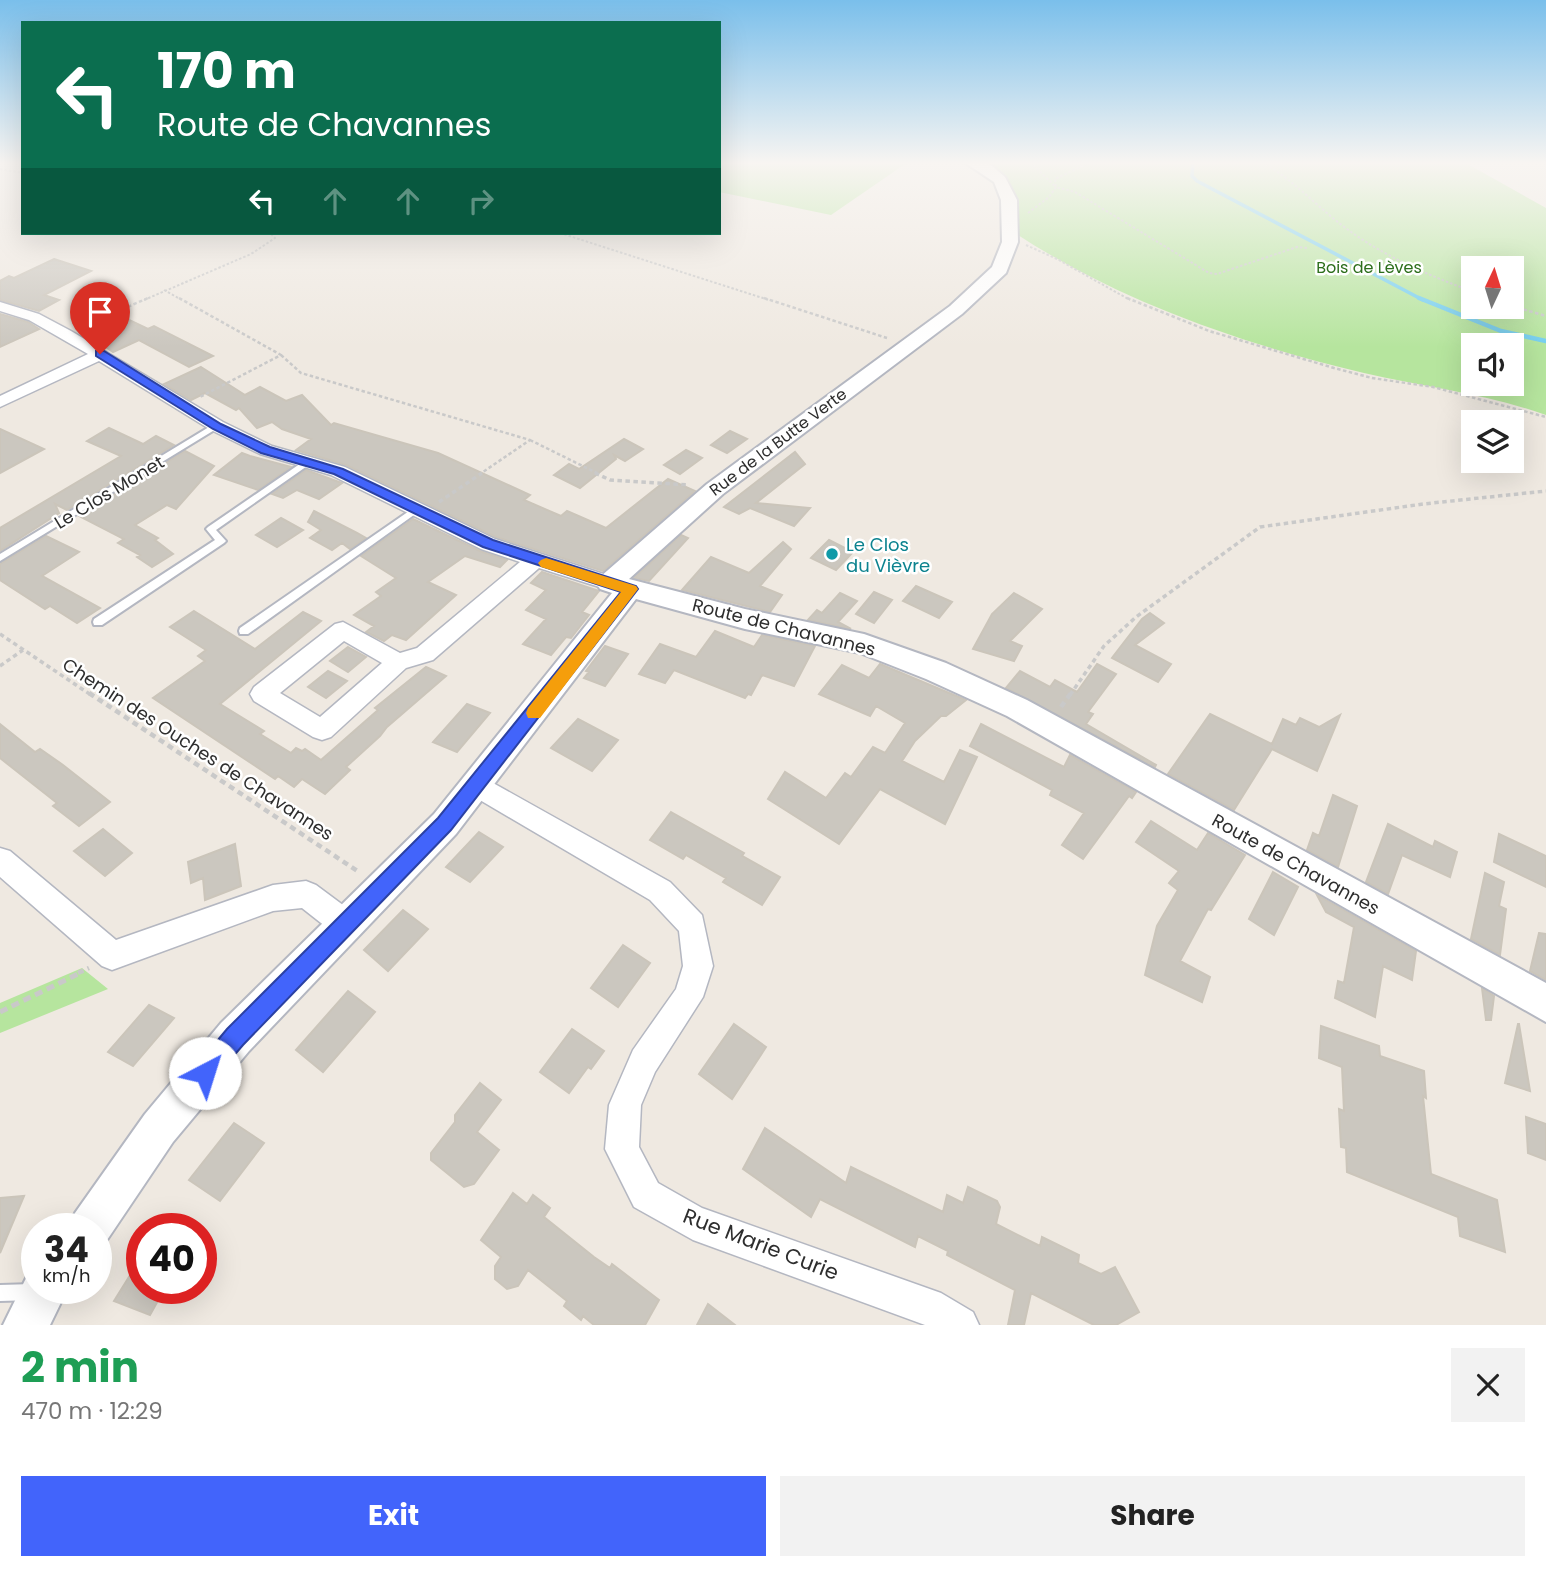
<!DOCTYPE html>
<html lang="en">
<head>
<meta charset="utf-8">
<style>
	body { margin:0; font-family:Poppins,sans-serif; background:#f2f2f2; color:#222; height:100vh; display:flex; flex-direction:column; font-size:26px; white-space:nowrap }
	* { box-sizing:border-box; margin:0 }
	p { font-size:23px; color:#767676 }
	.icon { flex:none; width:38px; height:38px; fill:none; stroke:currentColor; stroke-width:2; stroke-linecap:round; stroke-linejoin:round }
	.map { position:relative; height:1325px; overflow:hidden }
	.details { display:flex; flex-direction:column; background:#fff; flex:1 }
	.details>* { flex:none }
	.top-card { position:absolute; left:21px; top:21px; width:700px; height:214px; border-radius:0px; box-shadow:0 7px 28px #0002; background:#0b6e4f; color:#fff; overflow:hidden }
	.needle { width:46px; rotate:4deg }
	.fabs { position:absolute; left:1461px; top:256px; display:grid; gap:14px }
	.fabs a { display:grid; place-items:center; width:63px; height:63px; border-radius:0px; background:#fff; box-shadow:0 7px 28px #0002; font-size:35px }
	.speed { position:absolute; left:21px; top:1213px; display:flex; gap:14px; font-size:35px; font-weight:700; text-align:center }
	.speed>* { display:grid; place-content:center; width:91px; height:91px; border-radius:50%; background:#fff; box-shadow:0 7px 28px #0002; line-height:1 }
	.speed small { font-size:18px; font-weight:400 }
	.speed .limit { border:10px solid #d22; background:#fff; color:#111 }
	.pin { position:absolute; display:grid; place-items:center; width:60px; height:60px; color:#fff; margin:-72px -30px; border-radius:50% 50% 50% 0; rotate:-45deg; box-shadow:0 0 7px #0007 }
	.pin .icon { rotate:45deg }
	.me { position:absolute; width:77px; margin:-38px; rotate:40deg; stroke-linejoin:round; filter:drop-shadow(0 0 5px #0008) }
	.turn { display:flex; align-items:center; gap:24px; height:147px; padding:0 21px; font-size:32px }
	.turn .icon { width:91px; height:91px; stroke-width:2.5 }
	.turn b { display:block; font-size:49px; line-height:60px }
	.lanes { display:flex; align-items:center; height:66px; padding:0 21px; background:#0003; justify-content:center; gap:35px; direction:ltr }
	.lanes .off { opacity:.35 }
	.round { display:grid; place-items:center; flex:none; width:74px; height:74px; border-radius:0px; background:#f2f2f2 }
	.summary { display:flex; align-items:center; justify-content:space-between; height:119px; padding:0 21px }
	h1 { font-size:42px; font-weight:700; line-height:52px; color:#1e9e55 }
	.button { display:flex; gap:14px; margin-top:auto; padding:14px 21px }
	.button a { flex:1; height:80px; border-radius:0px; background:#4264fb; color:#fff; font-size:28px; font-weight:700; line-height:80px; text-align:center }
	.button a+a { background:#f2f2f2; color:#222 }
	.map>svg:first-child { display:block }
</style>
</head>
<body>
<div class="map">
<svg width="1546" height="1325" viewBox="0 0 1546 1325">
	<rect width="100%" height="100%" fill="#efe9e1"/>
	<path fill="#b6e59e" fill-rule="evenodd" d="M719,162H908L831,215L719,192Z
		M977,162H1464L1546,208V415C1487,394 1425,387 1364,373C1243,344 1120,302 1015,233C1016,197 1016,175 977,162ZM1474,268H1512V306H1474ZM1474,345H1512V383H1474Z
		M82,968L108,989L0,1033V1003Z"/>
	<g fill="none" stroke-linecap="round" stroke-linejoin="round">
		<path stroke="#75cff0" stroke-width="3.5" d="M1193,162L1192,176L1197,181L1423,300"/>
		<path stroke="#75cff0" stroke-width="4.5" d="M1419,298L1501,331L1546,341"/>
	</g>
	<path fill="#cbc7bf" stroke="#cbc5ba" stroke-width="2" d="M54,259L91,271L44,295L59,300L39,311L0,300V281L9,276L14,278Z
		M0,314L28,322L39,329L0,347Z
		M127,319L148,329L154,326L213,356L189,367L139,340L113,352L82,330L99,323L107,327Z
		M201,367L245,395L260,387L286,401L302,395L331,425L334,423L438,453L530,495L524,500L561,516L567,511L606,528L668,479L695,491L603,571L496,537L346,465L296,450L311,439L282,429L272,422L257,428L239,408L236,410L205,393L191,400L164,384Z
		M109,428L143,444L156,436L174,445L67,510L55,504L59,513L0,551V528L121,456L87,441Z
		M0,429L44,449L0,473Z
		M730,431L747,439L727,453L711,445Z
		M624,439L643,449L625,461L614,455L616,459L580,488L554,475L569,464L579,469Z
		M686,450L702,458L680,474L664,465Z
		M185,451L214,466L176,509L167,505L135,525L158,538L155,540L173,554L152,567L137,557L140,555L118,543L124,539L79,516Z
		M795,452L805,464L756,503L810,508L794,526L750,508L739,514L724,507Z
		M242,453L250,456L291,467L258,490L214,475Z
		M306,470L342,483L319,499L297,490L283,498L272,494Z
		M314,511L357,533L366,538L350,549L342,543L332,550L310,538L321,530L308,522Z
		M281,518L303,530L277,547L256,535Z
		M413,519L480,551L507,560L500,567L465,556L428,582L456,595L406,640L392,635L384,641L366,632L374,626L354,615L381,596L376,592L396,578L361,556Z
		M681,535L688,538L649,581L634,578Z
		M46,536L79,552L42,576L100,608L77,623L50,606L45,609L0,580V564Z
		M829,540L853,552L836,570L811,558Z
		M783,542L791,549L760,586L782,595L770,612L682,590L711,557L749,573Z
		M542,572L599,591L582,612L589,615L571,638L566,637L551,655L523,644L546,619L526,610L546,590L531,583Z
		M916,586L952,602L939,618L903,601Z
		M874,592L892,600L874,623L856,614Z
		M840,593L857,601L838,622L851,629L808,620L817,610L822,613Z
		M1014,593L1042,609L1010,641L1022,646L1014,661L973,649L992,614Z
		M194,611L255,649L303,612L321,621L220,704L264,731L260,734L291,753L296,748L302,751L305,749L321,760L378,710L375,708L426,667L446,676L387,727L380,736L346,767L350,770L325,794L302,779L294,787L278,776L275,779L153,698L205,661L198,656L206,650L170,627Z
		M1150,613L1164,623L1135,645L1171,664L1158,682L1112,658L1142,619Z
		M715,631L754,647L762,635L815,646L794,686L762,675L751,695L748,694L745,698L674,670L665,683L639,674L660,644L696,657Z
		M605,646L628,654L605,686L584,678L589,672L586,671Z
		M348,647L366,657L348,672L330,661Z
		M880,664L966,700L946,716H941L915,741L902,761L944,782L960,750L977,757L945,824L880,789L839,844L768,799L785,772L826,798L845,773L851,777L873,747L885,753L905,723L876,706L870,716L819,694L842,665L869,678Z
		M1097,664L1116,674L1088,712L1093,714L1086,724L1156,765L1155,767L1006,688L1020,671L1050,687L1055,680L1077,692Z
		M328,671L347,681L326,698L308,687Z
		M467,704L490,713L457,752L433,742Z
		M1210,714L1272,744L1283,719L1296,725L1300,718L1319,727L1340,715L1317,771L1272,749L1234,810L1168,774Z
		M578,719L618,740L592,771L551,748Z
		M0,724L35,752L40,749L63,765L110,802L79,826L53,806L57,803L0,758Z
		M981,724L1064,767L1070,755L1136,792L1132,798L1129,796L1083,859L1062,845L1084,813L1050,795L1052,790L970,746Z
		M1333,795L1357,806L1338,867L1307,850L1313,833L1319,836Z
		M671,812L744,853L742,856L780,877L762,905L723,882L726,878L715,872L686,855L683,859L650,840Z
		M1151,821L1197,850L1208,833L1245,855L1211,910L1208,909L1180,961L1210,977L1202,1002L1145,975L1157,926L1178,890L1169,883L1179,871L1136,842Z
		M1388,824L1433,847L1435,841L1457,852L1450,877L1402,855L1388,894L1366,882Z
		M103,829L132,853L105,876L74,851Z
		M479,832L503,847L470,882L446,867Z
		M1499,834L1546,856V887L1494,862Z
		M235,844L241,886L205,900L203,878L191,883L188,862Z
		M1273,872L1298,887L1274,935L1249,919Z
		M1485,873L1504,882L1499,906L1506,909L1500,955L1471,939Z
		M1317,895L1416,951L1412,980L1383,966L1375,1017L1335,998L1338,981L1344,983L1354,927L1326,912Z
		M403,910L428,929L388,971L364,950Z
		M1539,933L1546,934V980L1530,971Z
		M623,945L650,963L618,1007L591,988Z
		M1482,988L1494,996L1491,1020H1486Z
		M348,991L375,1012L323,1072L296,1050Z
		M149,1005L174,1018L133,1066L108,1052Z
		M734,1024L766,1047L732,1099L699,1074Z
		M1518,1024H1519L1530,1091L1505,1083Z
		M1321,1026L1379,1046L1380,1056L1424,1071L1426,1098L1423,1096L1431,1174L1497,1200L1505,1252L1460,1236L1458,1217L1347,1172L1346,1148L1341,1147L1339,1109L1344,1111L1342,1067L1319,1058Z
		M572,1029L604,1051L591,1069L588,1067L569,1093L540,1072Z
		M480,1083L501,1100L477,1132L499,1150L474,1184L464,1187L431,1160V1153L455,1122V1115Z
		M1526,1117L1546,1124V1160L1528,1153Z
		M234,1123L264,1143L220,1201L189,1180Z
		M765,1128L846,1183L851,1167L943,1212L947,1195L963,1203L968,1187L997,1201L1000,1207L996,1224L1040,1246L1042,1237L1079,1255L1078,1263L1101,1274L1115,1267L1139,1312L1116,1325H1094L1031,1293L1024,1325H1008L1015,1290L947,1255L948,1251L918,1236L915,1247L820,1199L811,1217L743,1169Z
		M513,1193L527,1204L533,1195L550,1208L544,1217L594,1257L610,1268L612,1264L659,1300L645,1325H594L583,1316L581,1320L564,1306L567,1301L528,1270L518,1286L507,1289L495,1279V1266L501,1257L481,1240Z
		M24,1196L0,1253V1198Z
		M142,1256V1288H165L150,1315L114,1301Z
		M708,1304L735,1325H697Z"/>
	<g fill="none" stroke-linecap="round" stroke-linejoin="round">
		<g stroke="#b4b7c1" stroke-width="4">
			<path id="service" d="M214,424H217L221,426L0,561V554Z
				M307,459L311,462L310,464L216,530L226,541L224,543L102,625H94L93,622L94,619L215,540L206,529L208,527Z
				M415,507L419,510L418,512L248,634H240L239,631L240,628Z
				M33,1284L37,1285V1288H40L41,1292L39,1298L33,1300L0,1301V1285Z"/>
		</g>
		<g stroke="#b4b7c1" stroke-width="3">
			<path id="minor" d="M0,302L39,314L71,331L223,422L272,446L345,467L495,539L616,578L619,583L616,588L609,590L539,568L433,660L406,668L331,737L322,740L313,737L254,701L250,694L254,687L335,624L343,622L400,653L417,648L520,562L481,549L331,475L260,454L211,430L99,361L0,407V396L88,354L29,320L0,311ZM344,641L382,663L320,717L280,693Z
				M477,774L670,882L702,915L713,966L703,997L655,1072L641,1105L639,1147L658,1183L702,1208L941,1293L973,1312L979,1325H925L693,1240L634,1207L605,1149L609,1105L633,1050L676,989L683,966L679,931L650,900L468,793L464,785L468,777Z
				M0,848L10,851L116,940L273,885L306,881L316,885L355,914L359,924L355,934L345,938L335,934L302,908L273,911L112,970L102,966L0,877Z"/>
		</g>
		<g stroke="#b4b7c1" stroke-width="4">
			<path id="tertiary" d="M964,162H983L991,165L1005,177L1017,200L1018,242L1006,273L962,314L723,494L629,579L745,609L864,634L946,663L1027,700L1546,983V1022L1007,716L926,679L860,653L745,629L636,599L456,834L249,1051L173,1142L105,1243L96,1247V1228H68L75,1213L145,1114L221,1023L434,814L612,593L600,589L596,583L600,577L707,484L950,306L992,267L1002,242L1001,200L994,182Z
				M37,1269V1288H68L50,1325H3L29,1272Z"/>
		</g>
		<path stroke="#c9c9c9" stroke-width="2" stroke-dasharray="2.5 2" stroke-linecap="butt" d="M1091,162L1055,179L1056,187L1075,192L1209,273L1217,274L1297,247L1308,248
			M1262,162C1294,180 1318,208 1347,229C1385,257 1430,276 1474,292
			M0,169L23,173
			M1028,213L1049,197L1056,187L1030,162
			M560,233L769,300
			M1026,245L1057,259L1130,300
			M164,290L182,300
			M144,300L251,254L275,238L270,233"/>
		<path stroke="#c9c9c9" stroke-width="2.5" stroke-dasharray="3.5 2.5" stroke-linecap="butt" d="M179,298L281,355L200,397
			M764,298L887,338
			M1127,298L1209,331L1334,368L1372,378L1433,387L1546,417
			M1512,306L1546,316
			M84,326L148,298
			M281,355L301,373L530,440L480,474
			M530,440L599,474"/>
		<path stroke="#c9c9c9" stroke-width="3.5" stroke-dasharray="4.5 3.5" stroke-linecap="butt" d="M595,473L610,480L689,485
			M439,502L482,473
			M0,634L91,695
			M0,666L23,650
			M1070,695L1104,646L1136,617L1260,527L1423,504L1546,491"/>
		<path stroke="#c9c9c9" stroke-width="4.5" stroke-dasharray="6 4.5" stroke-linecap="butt" d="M89,693L359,872
			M1061,707L1071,693
			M78,973L89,968"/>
		<path stroke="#c9c9c9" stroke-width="5" stroke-dasharray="8 5" stroke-linecap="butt" d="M0,1012L82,972"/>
		<use href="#service" fill="#fff" fill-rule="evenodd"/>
		<use href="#minor" fill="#fff" fill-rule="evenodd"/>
		<use href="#tertiary" fill="#fff" fill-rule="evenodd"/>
	</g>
	<linearGradient id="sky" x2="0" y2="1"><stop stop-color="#7abfeb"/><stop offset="0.47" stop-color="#f8f5f2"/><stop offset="1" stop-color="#f8f5f2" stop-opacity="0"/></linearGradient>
	<rect width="1546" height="347" fill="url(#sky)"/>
	<path fill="#4264fb" stroke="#2b41a3" stroke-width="2" d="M96,351H104L221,424L270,447L343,469L493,540L636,586L638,589L451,830L243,1045L212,1081L205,1084L197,1081L193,1073L197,1065L227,1029L438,818L621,592L483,547L334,474L261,453L213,429L96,356Z"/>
	<path fill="#f59e0b" d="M546,558L636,586L638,589L540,718H528L526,713L528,708L621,592L541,567L538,563L541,560Z"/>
	<circle fill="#0f9aa8" stroke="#fff" stroke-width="2.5" cx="832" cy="554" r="7"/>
	<g text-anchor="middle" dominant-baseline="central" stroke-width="5" stroke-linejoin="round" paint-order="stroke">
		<g font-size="16" fill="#2c6e1b" stroke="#fff">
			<text x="1369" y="267">Bois de Lèves</text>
		</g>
		<g font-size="16" fill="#2e2e2e" stroke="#fff">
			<text transform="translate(778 442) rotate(-37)">Rue de la Butte Verte</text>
		</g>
		<g font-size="18" fill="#2e2e2e" stroke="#fff">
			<text transform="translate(109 492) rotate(-31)">Le Clos Monet</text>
			<text transform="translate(784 627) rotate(14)">Route de Chavannes</text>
			<text transform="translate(198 749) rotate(33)">Chemin des Ouches de Chavannes</text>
			<text transform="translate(1296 864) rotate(29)">Route de Chavannes</text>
		</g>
		<g font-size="18" fill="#0d838f" stroke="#fff" text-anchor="start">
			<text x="846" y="544">Le Clos<tspan x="846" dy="21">du Vièvre</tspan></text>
		</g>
		<g font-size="21" fill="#2e2e2e" stroke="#fff">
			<text transform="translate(761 1244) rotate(21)">Rue Marie Curie</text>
		</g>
	</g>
</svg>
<div class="fabs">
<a><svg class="needle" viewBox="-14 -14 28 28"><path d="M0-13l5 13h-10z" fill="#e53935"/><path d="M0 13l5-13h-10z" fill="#767676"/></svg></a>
<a><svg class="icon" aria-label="sound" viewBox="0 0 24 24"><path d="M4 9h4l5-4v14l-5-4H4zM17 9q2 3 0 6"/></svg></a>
<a><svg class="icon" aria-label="layers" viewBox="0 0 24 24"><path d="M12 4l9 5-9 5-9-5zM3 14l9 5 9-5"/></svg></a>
</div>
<div class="speed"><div>34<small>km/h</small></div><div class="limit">40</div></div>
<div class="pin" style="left:100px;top:354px;background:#d93025"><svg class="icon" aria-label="arrive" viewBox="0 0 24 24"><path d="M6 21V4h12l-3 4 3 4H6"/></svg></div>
<svg class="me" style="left:205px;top:1073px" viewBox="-20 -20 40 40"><circle r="19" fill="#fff"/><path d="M0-13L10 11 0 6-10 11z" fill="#4264fb"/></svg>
<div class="top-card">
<div class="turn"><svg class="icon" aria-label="left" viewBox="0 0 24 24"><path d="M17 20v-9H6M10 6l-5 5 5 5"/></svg><div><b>170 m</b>Route de Chavannes</div></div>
<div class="lanes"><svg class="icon" aria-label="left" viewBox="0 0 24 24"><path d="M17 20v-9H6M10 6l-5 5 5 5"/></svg><svg class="icon off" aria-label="ahead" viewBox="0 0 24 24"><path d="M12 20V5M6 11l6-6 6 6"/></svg><svg class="icon off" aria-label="ahead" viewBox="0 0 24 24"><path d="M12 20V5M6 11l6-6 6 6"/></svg><svg class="icon off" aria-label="right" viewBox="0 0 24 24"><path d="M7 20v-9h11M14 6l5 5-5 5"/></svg></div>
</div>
</div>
<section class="details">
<div class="summary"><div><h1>2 min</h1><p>470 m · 12:29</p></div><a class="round"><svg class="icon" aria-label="close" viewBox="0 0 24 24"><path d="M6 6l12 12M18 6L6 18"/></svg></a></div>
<div class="button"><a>Exit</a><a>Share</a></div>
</section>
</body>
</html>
